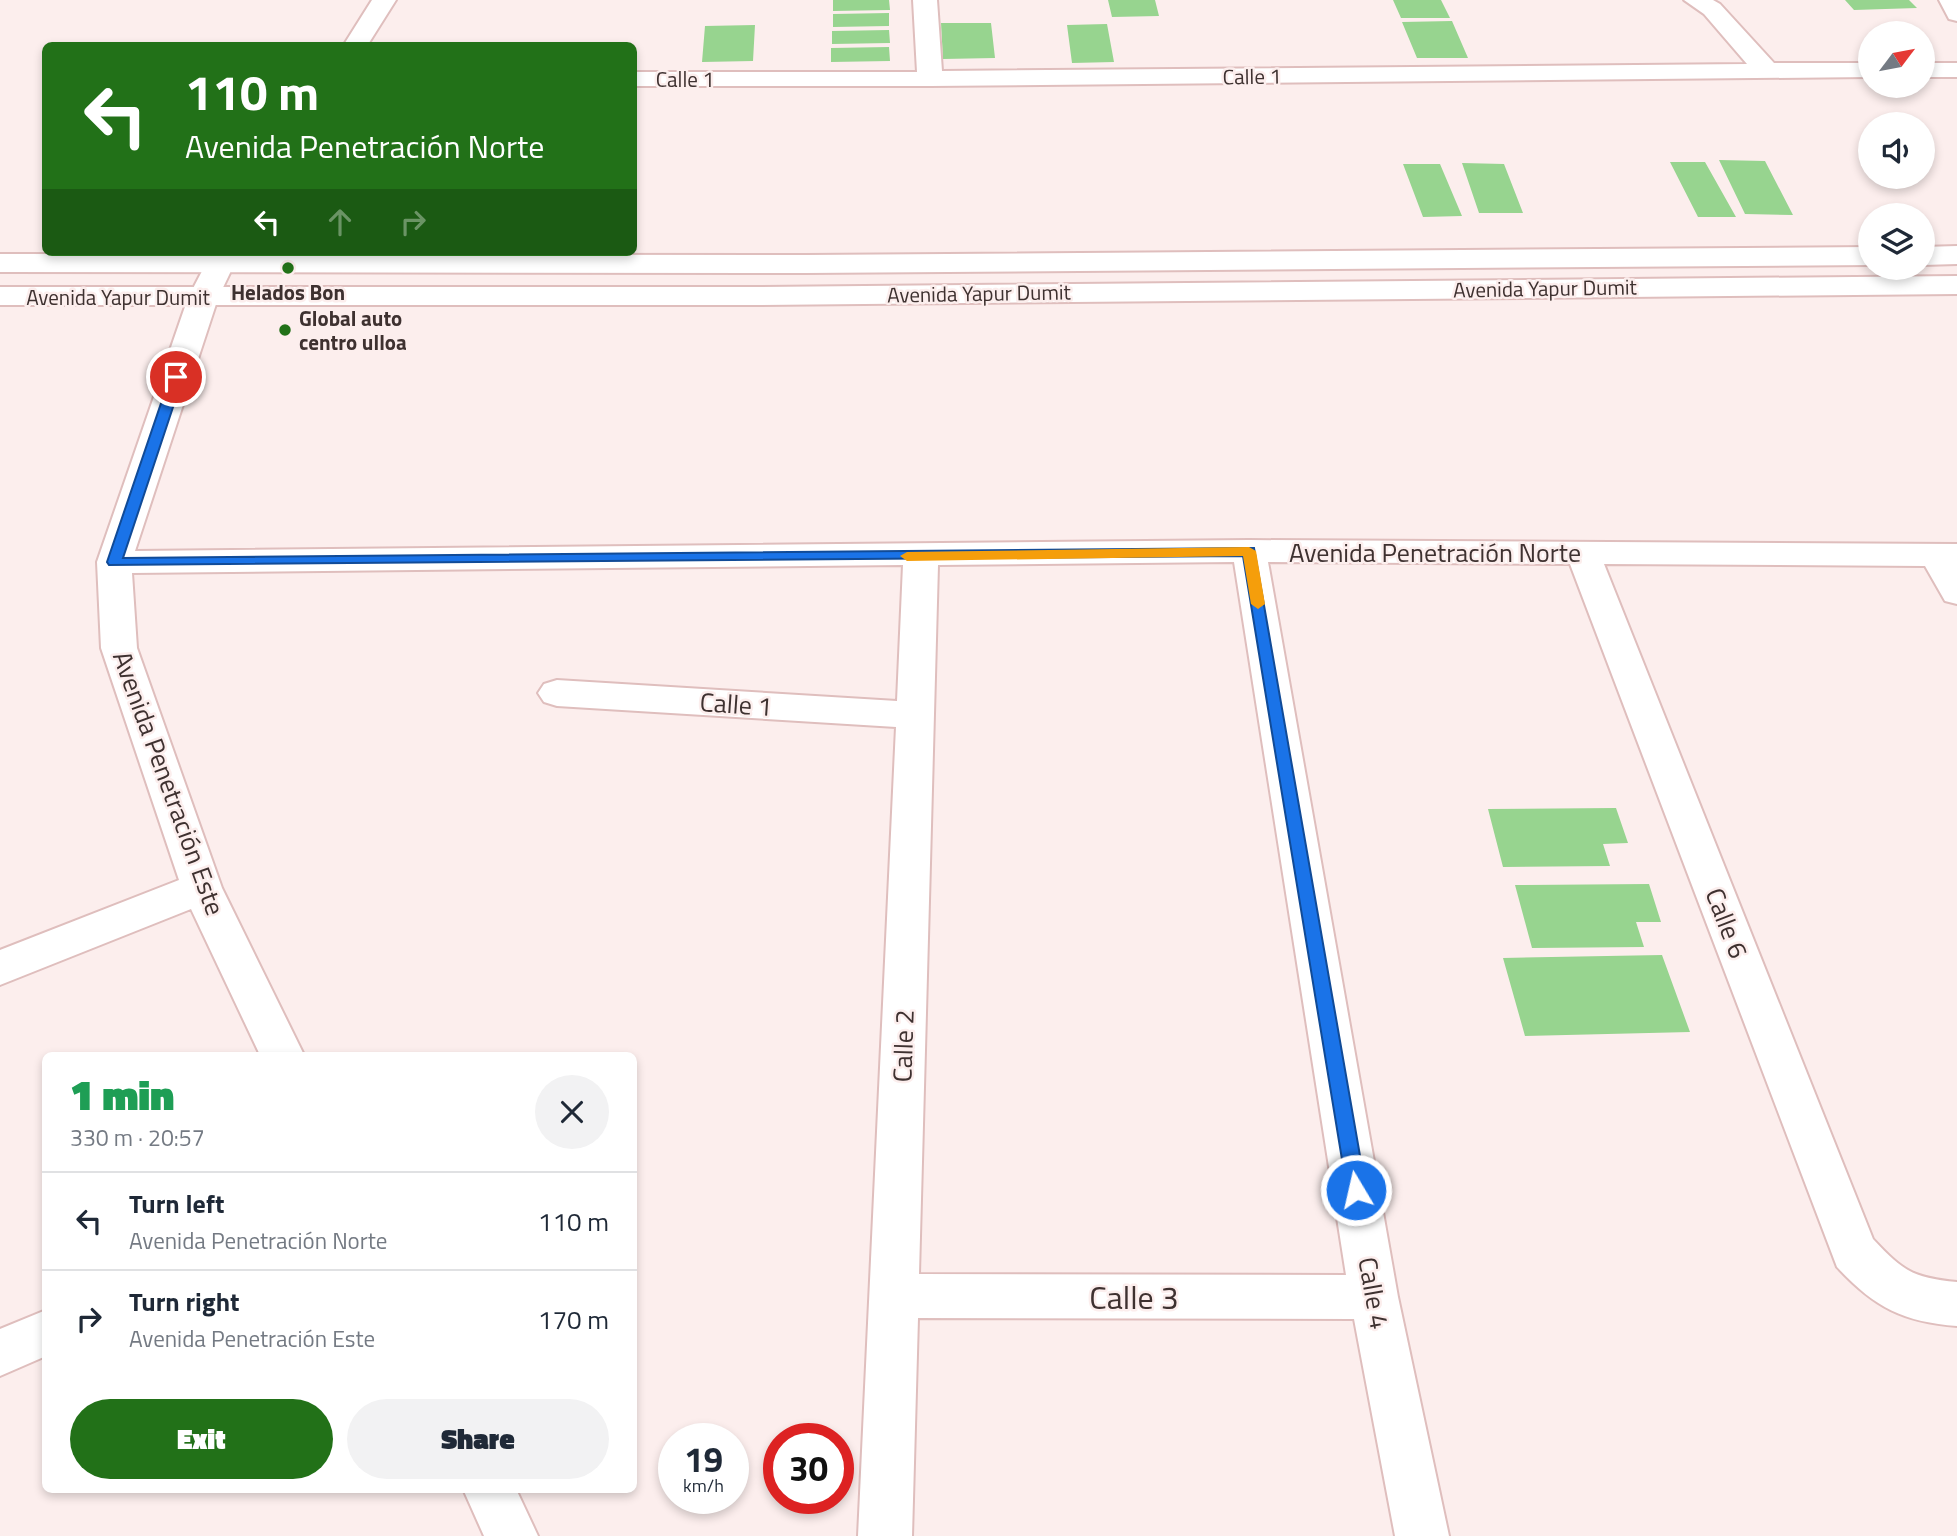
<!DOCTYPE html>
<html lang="en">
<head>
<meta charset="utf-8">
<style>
	body { margin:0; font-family:"Titillium Web",sans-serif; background:#f2f2f3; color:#1f2937; height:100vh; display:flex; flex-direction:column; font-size:26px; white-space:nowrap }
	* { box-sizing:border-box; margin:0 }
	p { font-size:23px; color:#747a83 }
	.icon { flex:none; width:38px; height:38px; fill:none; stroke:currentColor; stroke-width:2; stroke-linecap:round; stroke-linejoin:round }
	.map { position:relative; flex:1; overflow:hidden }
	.sheet { position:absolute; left:42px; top:1052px; width:595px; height:441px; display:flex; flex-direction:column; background:#fff; border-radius:10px; box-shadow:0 4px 10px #0003 }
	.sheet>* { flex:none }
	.guide { position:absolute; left:42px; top:42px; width:595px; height:214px; border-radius:10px; box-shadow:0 4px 10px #0003; background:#227118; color:#fff; overflow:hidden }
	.needle { width:46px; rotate:58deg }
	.fabs { position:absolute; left:1858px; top:21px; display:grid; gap:14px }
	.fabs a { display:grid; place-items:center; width:77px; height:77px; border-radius:50%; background:#fff; box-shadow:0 4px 10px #0003; font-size:35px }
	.speed { position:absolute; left:658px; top:1423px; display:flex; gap:14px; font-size:35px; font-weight:700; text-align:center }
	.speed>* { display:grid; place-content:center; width:91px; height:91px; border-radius:50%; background:#fff; box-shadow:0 4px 10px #0003; line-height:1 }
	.speed small { font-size:18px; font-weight:400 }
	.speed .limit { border:10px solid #d22; background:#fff; color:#111 }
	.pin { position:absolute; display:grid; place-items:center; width:60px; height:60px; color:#fff; margin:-30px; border:4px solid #fff; border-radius:50%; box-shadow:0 2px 7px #0007 }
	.me { position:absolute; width:77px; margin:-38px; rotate:351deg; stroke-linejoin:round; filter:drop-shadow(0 0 5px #0008) }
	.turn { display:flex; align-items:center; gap:24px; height:147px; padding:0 28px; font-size:32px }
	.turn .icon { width:91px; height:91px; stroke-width:2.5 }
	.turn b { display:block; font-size:49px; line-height:60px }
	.lanes { display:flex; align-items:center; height:66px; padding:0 28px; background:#0003; justify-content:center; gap:35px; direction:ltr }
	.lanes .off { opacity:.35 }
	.round { display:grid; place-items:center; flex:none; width:74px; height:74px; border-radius:37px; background:#f2f2f3 }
	.overview { display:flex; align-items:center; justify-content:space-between; height:119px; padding:0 28px }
	h1 { font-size:42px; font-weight:800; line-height:52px; color:#1e9e55 }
	.cta { display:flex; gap:14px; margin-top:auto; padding:14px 28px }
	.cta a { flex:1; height:80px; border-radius:42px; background:#227118; color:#fff; font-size:28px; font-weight:800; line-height:80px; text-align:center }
	.cta a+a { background:#f2f2f3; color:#1f2937 }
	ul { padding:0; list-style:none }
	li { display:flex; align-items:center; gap:21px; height:98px; padding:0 28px; border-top:2px solid #e0e1e3 }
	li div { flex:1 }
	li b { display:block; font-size:26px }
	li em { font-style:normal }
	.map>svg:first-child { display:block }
</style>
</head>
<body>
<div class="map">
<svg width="1957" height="1536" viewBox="0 0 1957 1536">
	<rect width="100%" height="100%" fill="#fceeed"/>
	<path fill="#97d48f" d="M833,0H889L890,10L833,11Z
		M1108,0H1155L1159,16L1112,17Z
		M1393,0H1441L1450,18H1401Z
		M1845,0H1909L1917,8L1854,10Z
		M889,13V26L833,27V14Z
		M1452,21L1468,58H1417L1402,22Z
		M941,23H991L995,58L943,59Z
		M1107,24L1114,62L1072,63L1067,25Z
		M755,25L753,61L702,62L705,26Z
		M889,30L890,43L832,44V31Z
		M889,47L890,61L831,62V48Z
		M1719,160L1765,161L1793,215L1745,214Z
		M1670,162H1705L1736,217H1698Z
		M1462,163L1504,164L1523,213H1479Z
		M1403,164H1440L1462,216L1423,217Z
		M1616,808L1628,843L1603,844L1610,866L1503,867L1488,809Z
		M1649,884L1661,922H1636L1644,947L1532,948L1515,885Z
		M1662,955L1690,1032L1525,1036L1503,958Z"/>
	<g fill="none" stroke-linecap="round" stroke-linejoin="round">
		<g stroke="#dfbebd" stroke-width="4">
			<path id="minor" d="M372,0H396L367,46H343Z
				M913,0H937L942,71L1747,64L1704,14L1684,0H1713L1720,4L1774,63H1871V77L930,86H634V72H917Z
				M1939,0H1957V21L1949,19Z
				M1923,63H1957V77H1923Z
				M212,252H240L218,298L135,551L1249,540L1957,544V604L1945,601L1925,566L1604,564L1873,1239C1903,1271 1913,1278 1957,1282V1326C1903,1322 1874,1307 1837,1267L1570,564L1268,562L1398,1297L1449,1536H1395L1354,1319L918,1318L912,1536H858L896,727L557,706L544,702L538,693L544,684L557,680L897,701L903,565L132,573L137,648L222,888L304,1055H260L191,909L0,985V950L179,880L101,648L97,562L188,298ZM1234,562L1346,1275L919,1274L938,565Z
				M46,1310V1356L0,1376V1329Z
				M463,1489H516L538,1536H484Z"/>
		</g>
		<g stroke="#dfbebd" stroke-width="4">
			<path id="major" d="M1957,246V264L1923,265V247Z
				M1871,247V265L806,273L0,272V254L806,255Z
				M1957,276V294L755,305H0V287H755Z"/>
		</g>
		<use href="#minor" fill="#fff" fill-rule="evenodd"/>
		<use href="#major" fill="#fff" fill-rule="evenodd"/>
	</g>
	<path fill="#1a73e8" stroke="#114b97" stroke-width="2" d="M176,373L183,377L123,558L1254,548L1366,1190L1363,1196L1356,1199L1350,1196L1347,1190L1243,556L109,565L107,562L170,377Z"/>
	<path fill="#f59e0b" d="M1249,547L1256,551L1265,604L1258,609L1251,604L1243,556L907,561L900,556L907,552Z"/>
	<g fill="#227118" stroke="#fceeed" stroke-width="2.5">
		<circle cx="288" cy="268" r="7"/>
		<circle cx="285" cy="330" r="7"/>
	</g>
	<g text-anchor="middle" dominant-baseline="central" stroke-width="5" stroke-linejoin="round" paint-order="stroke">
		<g font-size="21" fill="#3e3130" stroke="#fceeed">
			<text transform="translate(1252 76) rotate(-1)">Calle 1</text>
			<text x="685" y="79">Calle 1</text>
			<text transform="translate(1545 288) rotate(-1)">Avenida Yapur Dumit</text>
			<text transform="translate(979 293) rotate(-1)">Avenida Yapur Dumit</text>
			<text x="118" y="297">Avenida Yapur Dumit</text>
		</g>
		<g font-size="21" font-weight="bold" fill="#3e3130" stroke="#fceeed">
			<text x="288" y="292">Helados Bon</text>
			<text x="299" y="318" text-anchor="start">Global auto<tspan x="299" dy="24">centro ulloa</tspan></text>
		</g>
		<g font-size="26" fill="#3e3130" stroke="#fceeed">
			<text x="1435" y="552">Avenida Penetración Norte</text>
			<text transform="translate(736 704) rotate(4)">Calle 1</text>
			<text transform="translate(169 783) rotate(70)">Avenida Penetración Este</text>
			<text transform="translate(1727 923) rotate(69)">Calle 6</text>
			<text transform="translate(903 1046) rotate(-88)">Calle 2</text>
			<text transform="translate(1374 1293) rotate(80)">Calle 4</text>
		</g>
		<g font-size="32" fill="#3e3130" stroke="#fceeed">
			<text x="1134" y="1297">Calle 3</text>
		</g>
	</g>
</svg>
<div class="fabs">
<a><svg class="needle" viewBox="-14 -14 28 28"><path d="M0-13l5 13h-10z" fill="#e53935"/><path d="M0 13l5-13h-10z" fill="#747a83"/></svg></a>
<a><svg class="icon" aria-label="sound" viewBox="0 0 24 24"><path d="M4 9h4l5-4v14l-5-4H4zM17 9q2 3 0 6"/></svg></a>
<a><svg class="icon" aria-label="layers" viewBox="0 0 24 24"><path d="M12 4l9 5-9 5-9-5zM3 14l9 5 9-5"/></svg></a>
</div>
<div class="speed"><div>19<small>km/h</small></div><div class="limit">30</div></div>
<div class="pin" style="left:176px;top:377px;background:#d93025"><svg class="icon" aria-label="arrive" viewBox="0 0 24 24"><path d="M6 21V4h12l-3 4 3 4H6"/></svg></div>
<svg class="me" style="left:1356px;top:1190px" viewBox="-20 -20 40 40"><circle r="17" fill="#1a73e8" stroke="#fff" stroke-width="3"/><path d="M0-11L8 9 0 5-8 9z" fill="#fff"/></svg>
<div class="guide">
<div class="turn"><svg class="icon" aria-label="left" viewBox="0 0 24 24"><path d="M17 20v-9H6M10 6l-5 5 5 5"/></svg><div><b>110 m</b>Avenida Penetración Norte</div></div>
<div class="lanes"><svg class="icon" aria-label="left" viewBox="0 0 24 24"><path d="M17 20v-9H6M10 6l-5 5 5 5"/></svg><svg class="icon off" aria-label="ahead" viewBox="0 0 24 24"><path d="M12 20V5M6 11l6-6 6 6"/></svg><svg class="icon off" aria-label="right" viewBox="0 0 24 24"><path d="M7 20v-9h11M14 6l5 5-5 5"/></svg></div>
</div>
<section class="sheet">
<div class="overview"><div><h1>1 min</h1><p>330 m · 20:57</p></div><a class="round"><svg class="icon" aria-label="close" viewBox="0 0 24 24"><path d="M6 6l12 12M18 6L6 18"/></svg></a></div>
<ul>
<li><svg class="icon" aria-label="left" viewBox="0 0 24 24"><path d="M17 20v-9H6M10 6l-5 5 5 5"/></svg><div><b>Turn left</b><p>Avenida Penetración Norte</p></div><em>110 m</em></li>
<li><svg class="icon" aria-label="right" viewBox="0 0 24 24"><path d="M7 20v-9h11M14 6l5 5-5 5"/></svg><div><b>Turn right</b><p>Avenida Penetración Este</p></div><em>170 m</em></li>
</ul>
<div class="cta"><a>Exit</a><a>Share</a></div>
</section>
</div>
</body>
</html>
